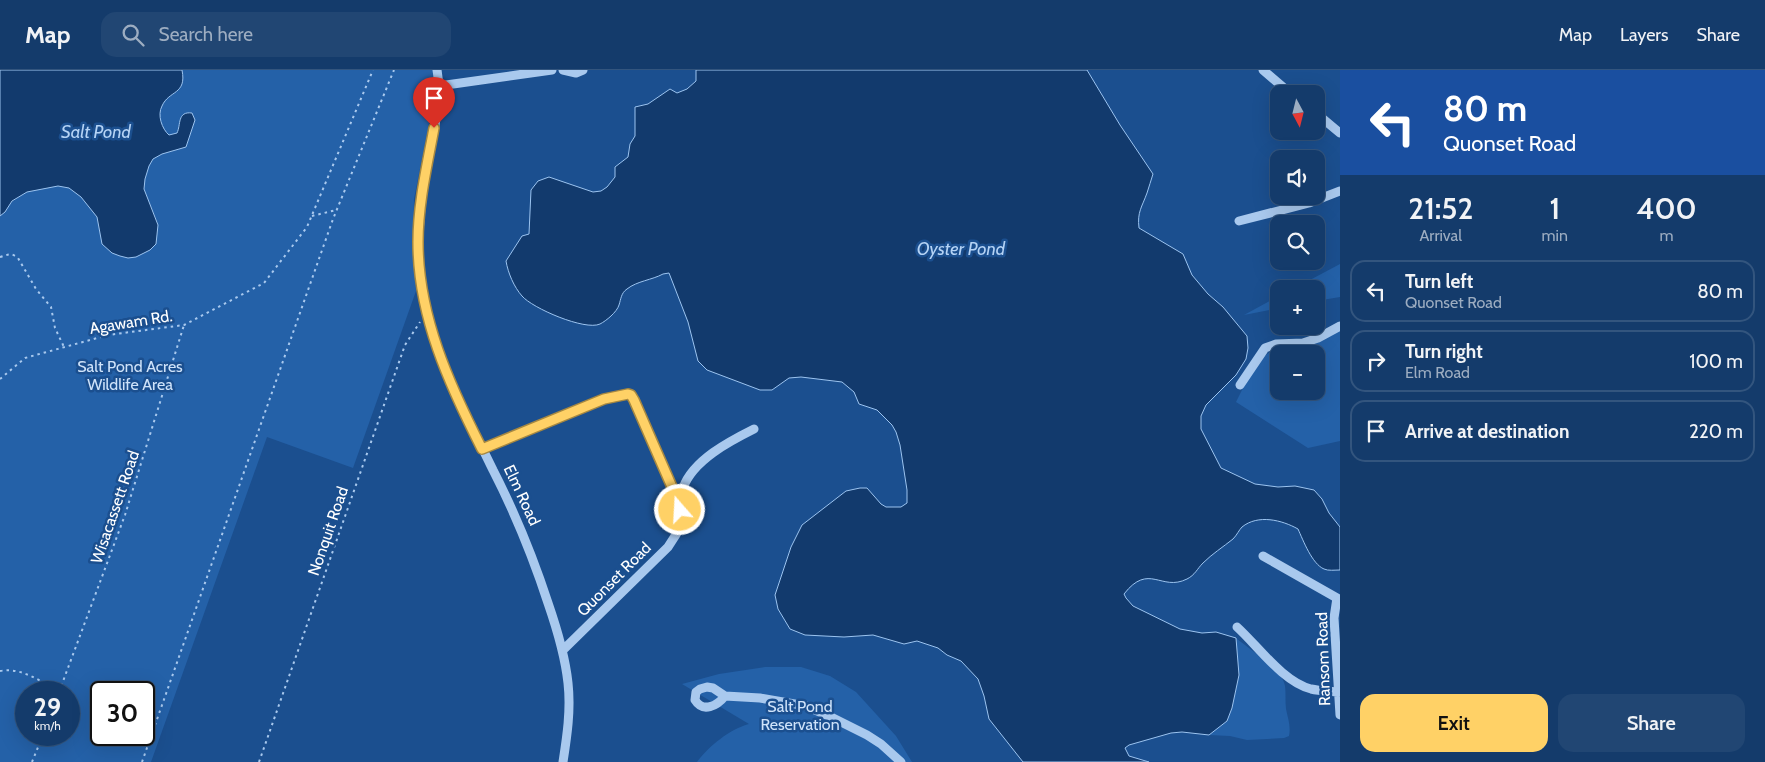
<!DOCTYPE html>
<html lang="en">
<head>
<meta charset="utf-8">
<style>
	body { margin:0; font-family:Cabin,sans-serif; background:#214673; color:#f1f3f6; height:100vh; display:flex; flex-direction:column; font-size:19px; white-space:nowrap }
	* { box-sizing:border-box; margin:0 }
	p { font-size:16px; color:#9dadc1 }
	.icon { flex:none; width:28px; height:28px; fill:none; stroke:currentColor; stroke-width:2; stroke-linecap:round; stroke-linejoin:round }
	.map { position:relative; flex:1; overflow:hidden }
	.details { display:flex; flex-direction:column; background:#143b6b; width:425px }
	.details>* { flex:none }
	.top-card { background:#1a4fa0; color:#fff; overflow:hidden }
	.needle { width:32px; rotate:173deg }
	.tools { position:absolute; left:1270px; top:15px; display:grid; gap:10px }
	.tools a { display:grid; place-items:center; width:55px; height:55px; border-radius:10px; background:#143b6b; box-shadow:0 5px 20px #0002,0 0 0 1px #33557e; font-size:25px }
	.speed { position:absolute; left:15px; top:611px; display:flex; gap:10px; font-size:25px; font-weight:700; text-align:center }
	.speed>* { display:grid; place-content:center; width:65px; height:65px; border-radius:50%; background:#143b6b; box-shadow:0 5px 20px #0002,0 0 0 1px #33557e; line-height:1 }
	.speed small { font-size:12px; font-weight:400 }
	.speed .limit { border:2px solid #111; border-radius:8px; background:#fff; color:#111 }
	.pin { position:absolute; display:grid; place-items:center; width:42px; height:42px; color:#fff; margin:-51px -21px; border-radius:50% 50% 50% 0; rotate:-45deg; box-shadow:0 0 5px #0007 }
	.pin .icon { rotate:45deg }
	.me { position:absolute; width:55px; margin:-28px; rotate:341deg; stroke-linejoin:round; filter:drop-shadow(0 0 4px #0008) }
	.turn { display:flex; align-items:center; gap:18px; height:105px; padding:0 20px; font-size:22px }
	.turn .icon { width:65px; height:65px; stroke-width:2.5 }
	.turn b { display:block; font-size:35px; line-height:42px }
	.eta { display:flex; justify-content:space-evenly; align-items:center; height:85px; text-align:center }
	.eta b { font-size:30px; font-weight:600; line-height:35px }
	.cta { display:flex; gap:10px; margin-top:auto; padding:10px 20px }
	.cta a { flex:1; height:58px; border-radius:15px; background:#ffd166; color:#111; font-size:20px; font-weight:600; line-height:58px; text-align:center }
	.cta a+a { background:#214673; color:#f1f3f6 }
	ul { padding:0; list-style:none }
	li { display:flex; align-items:center; gap:15px; height:62px; margin:0 10px 8px; padding:0 10px; border:2px solid #33557e; border-radius:15px }
	li div { flex:1 }
	li b { display:block; font-size:19px }
	li em { font-style:normal }
	header { display:flex; align-items:center; gap:30px; box-sizing:border-box; height:70px; padding:0 25px; background:#143b6b; border-bottom:1px solid #33557e }
	header strong { font-size:24px }
	nav { display:flex; gap:28px; margin-inline-start:auto; font-size:18px }
	.search { width:350px; height:45px; background:#214673; display:flex; align-items:center; gap:12px; box-sizing:border-box; padding:0 18px; border-radius:15px; color:#9dadc1; font-size:19px }
	main { display:flex; flex:1; min-height:0 }
	.map>svg:first-child { display:block }
</style>
</head>
<body>
<header>
<strong>Map</strong>
<div class="search"><svg class="icon" aria-label="search" viewBox="0 0 24 24"><circle cx="10" cy="10" r="6"/><path d="M15 15l6 6"/></svg>Search here</div>
<nav><a>Map</a><a>Layers</a><a>Share</a></nav>
</header>
<main>
<div class="map">
<svg width="1340" height="692" viewBox="0 0 1340 692">
	<rect width="100%" height="100%" fill="#1b4f8f"/>
	<path fill="#2461a8" fill-rule="evenodd" d="M179,0H436V18L414,129L413,175L416,221L353,398L267,367L151,692H0V140L40,113L69,118L158,153L147,127L144,119L145,109L150,91L161,36ZM26,622H69V665H26ZM101,622H144V665H101Z
		M1340,194V227L1316,231V219H1293Z
		M1279,226V238L1244,245Z
		M1340,260V371L1308,378L1236,332L1256,292L1284,272L1325,266ZM1279,284H1316V321H1279Z
		M1236,568C1250,580 1282,598 1285,616C1286,623 1285,631 1286,639C1288,649 1291,656 1289,666L1284,668L1247,670L1230,666L1209,665L1227,651L1232,638L1239,605Z
		M765,597H801L830,606L856,622L896,666L912,692H697C709,676 730,659 749,654L682,614L719,604Z"/>
	<path fill="#123a6d" stroke="#9cc4f0" d="M0,0H182C187,25 169,20 162,36C157,45 162,59 169,65L177,63C181,55 177,41 192,43L195,50L186,77L162,84L153,89L149,96L145,109L144,119L158,155L156,174L150,180L136,187L128,188L120,186L112,183L102,174L97,147L81,127L69,118L58,116L27,122L12,131L5,142L0,146Z
		M696,0H1087L1120,55L1153,104C1151,110 1149,117 1147,123C1142,137 1137,142 1139,158L1183,184L1192,205L1208,224L1223,237L1247,266L1248,278L1246,289L1236,305L1206,335L1201,346V359L1221,398L1255,414L1278,417L1295,416L1314,420L1322,429L1329,443L1340,457V500C1335,500 1328,501 1324,499C1312,494 1303,470 1298,459C1282,450 1258,444 1242,457C1239,460 1237,465 1233,469C1223,477 1212,484 1203,493C1197,499 1195,505 1187,509C1161,522 1149,492 1124,524L1126,528L1133,536L1180,559L1202,563L1216,562L1236,568L1239,605L1232,638L1227,651L1209,665L1182,662L1171,663L1129,675L1125,678L1129,686L1149,692H1023L989,649L984,626L978,609L961,591L947,585L938,578L917,571L904,574L873,565L844,567L805,565L790,559L778,539L775,525L791,477L802,455L846,421L860,418H867L881,434L886,437H901L907,433V420L900,375L896,362L892,355L877,340L859,334L854,322L842,312L801,307L789,308L772,320H760L707,300L698,291L688,252L669,203L663,204C652,210 637,211 627,219C621,223 621,229 619,235C617,242 606,251 600,254C585,261 532,238 522,226C514,217 508,203 506,191L522,166L529,164L531,120L538,111L549,107L593,122L601,121L607,117L615,107V97L628,87L630,74L635,66V37L648,34L670,19L677,23L687,19L696,11Z"/>
	<g fill="none" stroke-linecap="round" stroke-linejoin="round">
		<path stroke="#a9c9ee" stroke-width="2" stroke-dasharray="2.5 4" stroke-linecap="butt" d="M312,146L336,140
			M0,187C8,185 11,182 18,188L36,219L51,237L55,258L64,277
			M0,309L25,288L108,265L184,255L264,213L307,157L373,0
			M0,601C23,597 39,612 60,620
			M59,622L125,445L184,255
			M32,692L43,665
			M142,692L333,149L394,0
			M259,692L405,275L420,252"/>
		<path stroke="#a9c9ee" stroke-width="9" d="M437,0C443,32 432,66 427,97C418,144 415,189 425,236C439,295 467,346 493,400C515,443 533,487 548,533C557,559 565,585 568,613C571,640 567,666 563,692
			M563,0L576,3L583,0
			M1263,0L1291,24
			M439,16L552,0
			M1316,43L1340,63
			M1239,151L1309,133L1340,121
			M1240,315L1265,278L1276,274L1303,273L1318,268L1340,256
			M483,379L604,329L628,324L631,325L634,330L679,433L680,454L677,463L668,477L563,580
			M679,433C680,428 681,423 683,418C693,390 730,371 754,359
			M1263,486L1337,528L1334,548L1340,645
			M1237,557C1258,576 1283,612 1311,619C1320,621 1329,621 1338,622
			M725,626C717,636 703,643 695,630L696,622L700,619L707,617L713,618L725,626L760,628L806,636L829,646L867,665L881,674L901,692"/>
	</g>
	<g fill="none" stroke-linecap="round" stroke-linejoin="round">
		<g stroke="#a68842" stroke-width="12">
			<path id="route" d="M434,58C427,96 418,134 418,172C418,246 449,314 482,379L604,329L628,324L631,325L634,330L679,433L680,440"/>
		</g>
		<use href="#route" stroke="#ffd166" stroke-width="9"/>
	</g>
	<g text-anchor="middle" dominant-baseline="central" stroke-width="5" stroke-linejoin="round" paint-order="stroke">
		<g font-size="16" fill="#fff" stroke="#1b4f8f">
			<text transform="translate(131 252) rotate(-9)">Agawam Rd.</text>
			<text transform="translate(522 425) rotate(65)">Elm Road</text>
			<text transform="translate(115 437) rotate(-71)">Wisacassett Road</text>
			<text transform="translate(328 461) rotate(-71)">Nonquit Road</text>
			<text transform="translate(614 509) rotate(-45)">Quonset Road</text>
			<text transform="translate(1323 589) rotate(-92)">Ransom Road</text>
		</g>
		<g font-size="16" fill="#cfe3fa" stroke="#1b4f8f">
			<text x="130" y="296">Salt Pond Acres<tspan x="130" dy="18">Wildlife Area</tspan></text>
			<text x="800" y="636">Salt Pond<tspan x="800" dy="18">Reservation</tspan></text>
		</g>
		<g font-size="18" font-style="italic" fill="#b5d3f5" stroke="#1b4f8f">
			<text x="96" y="62">Salt Pond</text>
			<text x="961" y="179">Oyster Pond</text>
		</g>
	</g>
</svg>
<div class="tools">
<a><svg class="needle" viewBox="-14 -14 28 28"><path d="M0-13l5 13h-10z" fill="#e53935"/><path d="M0 13l5-13h-10z" fill="#9dadc1"/></svg></a>
<a><svg class="icon" aria-label="sound" viewBox="0 0 24 24"><path d="M4 9h4l5-4v14l-5-4H4zM17 9q2 3 0 6"/></svg></a>
<a><svg class="icon" aria-label="search" viewBox="0 0 24 24"><circle cx="10" cy="10" r="6"/><path d="M15 15l6 6"/></svg></a>
<a>+</a>
<a>−</a>
</div>
<div class="speed"><div>29<small>km/h</small></div><div class="limit">30</div></div>
<div class="pin" style="left:434px;top:58px;background:#d93025"><svg class="icon" aria-label="arrive" viewBox="0 0 24 24"><path d="M6 21V4h12l-3 4 3 4H6"/></svg></div>
<svg class="me" style="left:680px;top:440px" viewBox="-20 -20 40 40"><circle r="17" fill="#ffd166" stroke="#fff" stroke-width="3"/><path d="M0-11L8 9 0 5-8 9z" fill="#fff"/></svg>
</div>
<section class="details">
<div class="top-card">
<div class="turn"><svg class="icon" aria-label="left" viewBox="0 0 24 24"><path d="M17 20v-9H6M10 6l-5 5 5 5"/></svg><div><b>80 m</b>Quonset Road</div></div>
</div>
<div class="eta">
<div><b>21:52</b><p>Arrival</p></div>
<div><b>1</b><p>min</p></div>
<div><b>400</b><p>m</p></div>
</div>
<ul>
<li><svg class="icon" aria-label="left" viewBox="0 0 24 24"><path d="M17 20v-9H6M10 6l-5 5 5 5"/></svg><div><b>Turn left</b><p>Quonset Road</p></div><em>80 m</em></li>
<li><svg class="icon" aria-label="right" viewBox="0 0 24 24"><path d="M7 20v-9h11M14 6l5 5-5 5"/></svg><div><b>Turn right</b><p>Elm Road</p></div><em>100 m</em></li>
<li><svg class="icon" aria-label="arrive" viewBox="0 0 24 24"><path d="M6 21V4h12l-3 4 3 4H6"/></svg><div><b>Arrive at destination</b></div><em>220 m</em></li>
</ul>
<div class="cta"><a>Exit</a><a>Share</a></div>
</section>
</main>
</body>
</html>
